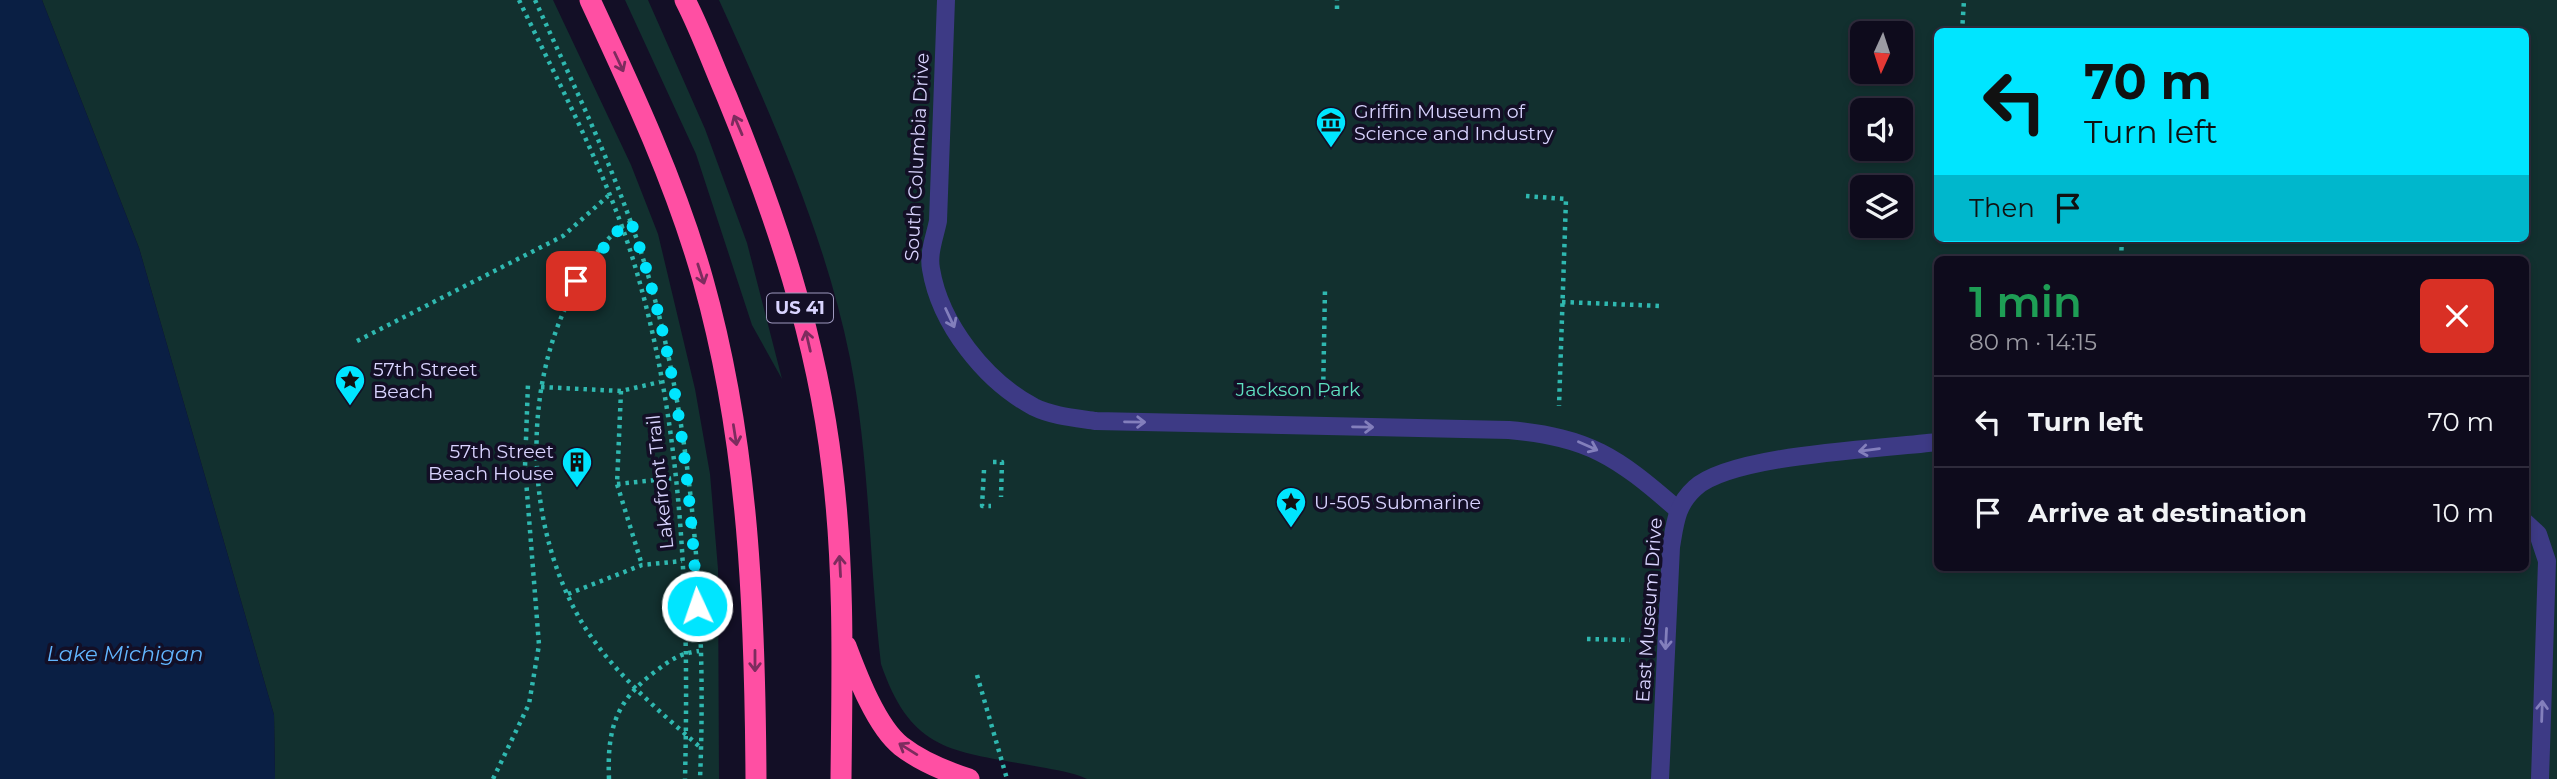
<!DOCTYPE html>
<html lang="en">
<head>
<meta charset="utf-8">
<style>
	body { margin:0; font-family:Montserrat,sans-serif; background:#171425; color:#f1f3f6; height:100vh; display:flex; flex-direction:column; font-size:26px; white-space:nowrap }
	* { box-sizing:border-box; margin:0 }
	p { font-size:23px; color:#9b9ba3 }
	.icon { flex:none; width:38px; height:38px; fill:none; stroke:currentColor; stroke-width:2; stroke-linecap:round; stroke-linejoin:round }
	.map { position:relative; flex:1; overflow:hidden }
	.panel { position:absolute; left:1934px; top:256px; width:595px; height:315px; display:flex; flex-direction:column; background:#0e0b1c; border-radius:10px; box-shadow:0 4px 10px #0003,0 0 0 2px #2e2b3b }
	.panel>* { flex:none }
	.guide { position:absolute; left:1934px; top:28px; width:595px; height:214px; border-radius:10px; box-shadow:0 4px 10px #0003,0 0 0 2px #2e2b3b; background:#00e5ff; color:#111; overflow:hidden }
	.needle { width:46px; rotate:183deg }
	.controls { position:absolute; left:1850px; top:21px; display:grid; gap:14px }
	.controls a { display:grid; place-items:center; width:63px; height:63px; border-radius:10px; background:#0e0b1c; box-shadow:0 4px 10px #0003,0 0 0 2px #2e2b3b; font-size:35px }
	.pin { position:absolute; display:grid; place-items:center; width:60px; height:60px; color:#fff; margin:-30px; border-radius:14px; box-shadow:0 4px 10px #0006 }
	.me { position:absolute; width:77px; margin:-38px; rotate:357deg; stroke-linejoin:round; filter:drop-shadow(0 0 5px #0008) }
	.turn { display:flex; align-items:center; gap:24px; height:147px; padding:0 35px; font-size:32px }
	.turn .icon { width:91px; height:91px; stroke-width:2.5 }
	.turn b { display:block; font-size:49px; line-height:60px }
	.then { display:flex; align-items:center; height:66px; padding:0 35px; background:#0003; gap:14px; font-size:26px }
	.round { display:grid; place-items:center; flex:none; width:74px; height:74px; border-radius:10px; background:#171425 }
	.headline { display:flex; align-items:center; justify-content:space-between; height:119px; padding:0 35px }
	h1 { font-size:42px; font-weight:600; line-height:52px; color:#1e9e55 }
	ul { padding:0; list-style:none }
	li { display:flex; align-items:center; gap:21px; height:91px; padding:0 35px; border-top:2px solid #2e2b3b }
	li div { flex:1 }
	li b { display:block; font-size:26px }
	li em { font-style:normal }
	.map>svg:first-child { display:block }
</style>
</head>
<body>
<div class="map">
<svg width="2557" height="779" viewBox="0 0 2557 779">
	<rect width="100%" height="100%" fill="#130f26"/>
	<path fill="#12302f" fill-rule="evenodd" d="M42,0H553L631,165L658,234L695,389L710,474L718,569L719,779H275L274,715L139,248Z
		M625,0H648L705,129L747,243L782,379L752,325L696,154Z
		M719,0H2557V779H1087C1072,772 1056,770 1040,767C956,751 912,755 881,664C869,562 870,459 850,358C825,234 771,115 719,0ZM1937,32H2525V238H1937ZM1862,33H1900V72H1862ZM1862,110H1900V149H1862ZM1862,187H1900V226H1862ZM1937,259H2525V567H1937Z"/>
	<path fill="#0a1f44" d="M0,0H42L139,248L274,715L275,779H0Z"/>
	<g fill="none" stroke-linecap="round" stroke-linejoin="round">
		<path stroke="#2fb8b0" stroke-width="4.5" stroke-dasharray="3.5 5" stroke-linecap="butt" d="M519,0C558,82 603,166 631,253C684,422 689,604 685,779
			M535,0C572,82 612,163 640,249C692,408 707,612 700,779
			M1337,9V0
			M1962,32L1964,0
			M1526,196L1566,199L1559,406
			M631,222C602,234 575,285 563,313C522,408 529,532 581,621C610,670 658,710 701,748
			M2121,259L2122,238
			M1562,302L1662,306
			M357,341L563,236L608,196
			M541,387L621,391L660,382
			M621,391L617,484L642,565
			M1323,397L1325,289
			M993,462H1002L1001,497
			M984,470L982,506H991
			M617,484L675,478
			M568,594L642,565L682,561
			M1587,639L1630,640
			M977,675L1007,779
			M493,779L529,704L539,645L525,467L528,383
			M609,779C607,730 615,701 656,671C670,660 681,653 699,651"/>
		<path stroke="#3d3a85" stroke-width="18" d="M946,0L938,221C935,236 928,253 931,269C940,324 985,381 1034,407C1052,416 1076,418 1096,421L1509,430C1590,438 1616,456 1677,509"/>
		<path stroke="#3d3a85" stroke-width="18" d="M2525,522L2538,534L2547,561L2540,779
			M1660,779L1671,547C1675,524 1676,505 1695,488C1732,454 1883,449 1937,442"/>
		<path stroke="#ff4fa3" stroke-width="21" d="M590,0C632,90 676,184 703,280C749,443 755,611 756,779
			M685,0C701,31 713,65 727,97C776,216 817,339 832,467C845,571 842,675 841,779
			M846,646C857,675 876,726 901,746C919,760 947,772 969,779"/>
	</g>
	<defs><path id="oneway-shaft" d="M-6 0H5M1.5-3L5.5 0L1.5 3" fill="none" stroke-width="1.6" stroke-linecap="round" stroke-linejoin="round" transform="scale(1.75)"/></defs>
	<g stroke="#7d2c5e">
		<use href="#oneway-shaft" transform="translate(619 62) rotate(65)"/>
		<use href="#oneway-shaft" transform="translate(738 125) rotate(-113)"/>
		<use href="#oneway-shaft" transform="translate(701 274) rotate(72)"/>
		<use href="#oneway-shaft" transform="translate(808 341) rotate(-103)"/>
		<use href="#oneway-shaft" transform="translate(735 435) rotate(81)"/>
		<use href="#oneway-shaft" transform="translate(840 566) rotate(-93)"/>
		<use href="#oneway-shaft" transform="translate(755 661) rotate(90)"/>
		<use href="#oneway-shaft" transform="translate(908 749) rotate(-148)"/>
	</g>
	<g stroke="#837fbc">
		<use href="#oneway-shaft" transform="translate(950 318) rotate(65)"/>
		<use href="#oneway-shaft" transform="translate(1135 422) rotate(1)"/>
		<use href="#oneway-shaft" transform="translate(1363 427) rotate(1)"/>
		<use href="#oneway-shaft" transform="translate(1588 446) rotate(24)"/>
		<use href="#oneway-shaft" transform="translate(1869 450) rotate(173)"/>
		<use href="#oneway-shaft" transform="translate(1666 639) rotate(93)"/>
		<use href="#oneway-shaft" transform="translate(2542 711) rotate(-88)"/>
	</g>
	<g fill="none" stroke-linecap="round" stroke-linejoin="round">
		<path stroke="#00e5ff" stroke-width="12" stroke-dasharray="0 21.6" d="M576,281L621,227L631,222C675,346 690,475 697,606"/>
	</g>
	<defs>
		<g id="museum-pin" transform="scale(1.575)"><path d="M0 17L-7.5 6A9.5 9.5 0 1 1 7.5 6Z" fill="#00e5ff" stroke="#130f26"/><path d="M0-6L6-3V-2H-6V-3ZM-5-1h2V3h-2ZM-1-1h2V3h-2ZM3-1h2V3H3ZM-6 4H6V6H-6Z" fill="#111"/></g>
		<g id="sight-pin" transform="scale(1.575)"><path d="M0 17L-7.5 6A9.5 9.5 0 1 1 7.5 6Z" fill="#00e5ff" stroke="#130f26"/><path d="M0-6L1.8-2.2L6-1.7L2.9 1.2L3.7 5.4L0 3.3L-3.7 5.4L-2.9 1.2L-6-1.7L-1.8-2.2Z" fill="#111"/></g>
		<g id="building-pin" transform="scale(1.575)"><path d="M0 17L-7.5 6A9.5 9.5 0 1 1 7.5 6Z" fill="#00e5ff" stroke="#130f26"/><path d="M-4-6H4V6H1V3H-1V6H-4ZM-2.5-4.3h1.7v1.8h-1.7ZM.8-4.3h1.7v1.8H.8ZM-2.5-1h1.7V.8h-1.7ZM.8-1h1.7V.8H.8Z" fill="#111"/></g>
	</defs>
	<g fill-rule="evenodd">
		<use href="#museum-pin" x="1331" y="122"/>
		<use href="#sight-pin" x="350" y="380"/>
		<use href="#building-pin" x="577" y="462"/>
		<use href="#sight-pin" x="1291" y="502"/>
	</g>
	<g text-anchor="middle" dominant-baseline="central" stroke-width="7" stroke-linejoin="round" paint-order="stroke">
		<rect fill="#130f26" stroke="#9e99be" stroke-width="2" x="767" y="293.5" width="66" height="29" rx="5"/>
		<g font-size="18" font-weight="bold" fill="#d9d4ff">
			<text x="800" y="308">US 41</text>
		</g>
		<g font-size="19" fill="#d9d4ff" stroke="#130f26" text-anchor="start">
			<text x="1354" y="111">Griffin Museum of<tspan x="1354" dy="22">Science and Industry</tspan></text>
			<text x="373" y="369">57th Street<tspan x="373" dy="22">Beach</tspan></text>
			<text x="554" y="451" text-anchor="end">57th Street<tspan x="554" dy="22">Beach House</tspan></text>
			<text x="1314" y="502">U-505 Submarine</text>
		</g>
		<g font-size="19" fill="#d9d4ff" stroke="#130f26">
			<text transform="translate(917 157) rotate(-87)">South Columbia Drive</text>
			<text transform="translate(660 482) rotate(-96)">Lakefront Trail</text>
			<text transform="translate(1649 610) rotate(-86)">East Museum Drive</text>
		</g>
		<g font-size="19" fill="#5fe0c0" stroke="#130f26">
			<text x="1298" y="389">Jackson Park</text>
		</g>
		<g font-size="21" font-style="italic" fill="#62b6ff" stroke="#130f26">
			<text x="125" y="653">Lake Michigan</text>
		</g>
	</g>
</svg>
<div class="controls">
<a><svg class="needle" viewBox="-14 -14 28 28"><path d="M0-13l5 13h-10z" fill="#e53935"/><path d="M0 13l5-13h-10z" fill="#9b9ba3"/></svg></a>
<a><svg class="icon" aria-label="sound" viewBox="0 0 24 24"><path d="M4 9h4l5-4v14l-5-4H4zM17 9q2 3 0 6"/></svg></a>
<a><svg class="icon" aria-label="layers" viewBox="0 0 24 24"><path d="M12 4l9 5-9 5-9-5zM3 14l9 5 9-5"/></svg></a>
</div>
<div class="pin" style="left:576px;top:281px;background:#d93025"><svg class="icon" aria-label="arrive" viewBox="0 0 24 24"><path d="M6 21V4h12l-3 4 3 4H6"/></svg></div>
<svg class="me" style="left:697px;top:606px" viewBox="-20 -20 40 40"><circle r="17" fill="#00e5ff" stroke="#fff" stroke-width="3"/><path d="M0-11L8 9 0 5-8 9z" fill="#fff"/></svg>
<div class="guide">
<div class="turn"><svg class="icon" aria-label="left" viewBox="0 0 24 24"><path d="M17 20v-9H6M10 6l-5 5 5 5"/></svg><div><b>70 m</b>Turn left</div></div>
<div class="then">Then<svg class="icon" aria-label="arrive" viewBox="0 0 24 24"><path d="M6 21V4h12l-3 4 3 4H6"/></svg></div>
</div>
<section class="panel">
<div class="headline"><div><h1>1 min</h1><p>80 m · 14:15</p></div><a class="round" style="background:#d93025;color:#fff"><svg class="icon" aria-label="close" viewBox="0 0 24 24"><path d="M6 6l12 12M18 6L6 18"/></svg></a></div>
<ul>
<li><svg class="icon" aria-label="left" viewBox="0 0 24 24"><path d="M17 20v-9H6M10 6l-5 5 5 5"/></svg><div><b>Turn left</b></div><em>70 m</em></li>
<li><svg class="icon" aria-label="arrive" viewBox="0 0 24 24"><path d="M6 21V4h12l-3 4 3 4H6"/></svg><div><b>Arrive at destination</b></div><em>10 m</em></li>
</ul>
</section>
</div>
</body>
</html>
